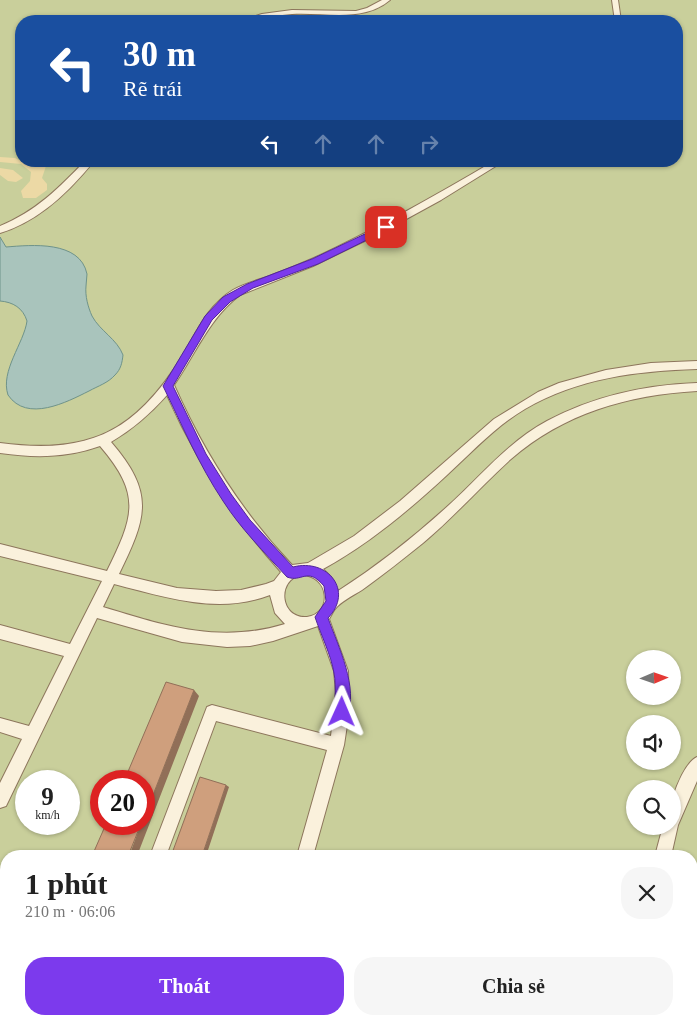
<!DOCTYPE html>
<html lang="vi">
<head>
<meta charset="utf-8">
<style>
	body { margin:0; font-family:"Times New Roman",serif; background:#f6f6f6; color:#222; height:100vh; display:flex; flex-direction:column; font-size:19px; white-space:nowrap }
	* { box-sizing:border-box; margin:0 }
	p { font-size:16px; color:#767676 }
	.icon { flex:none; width:28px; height:28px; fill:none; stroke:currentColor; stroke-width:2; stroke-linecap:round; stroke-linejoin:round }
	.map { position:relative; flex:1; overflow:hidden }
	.details { position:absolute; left:0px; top:850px; width:698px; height:175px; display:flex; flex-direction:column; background:#fff; border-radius:20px 20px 0 0; box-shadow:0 1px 4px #0004 }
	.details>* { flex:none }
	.top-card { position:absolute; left:15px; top:15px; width:668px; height:152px; border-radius:20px; box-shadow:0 1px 4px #0004; background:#1a4fa0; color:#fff; overflow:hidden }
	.needle { width:32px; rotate:88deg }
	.controls { position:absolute; left:626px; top:650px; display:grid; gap:10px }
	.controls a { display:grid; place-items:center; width:55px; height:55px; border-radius:50%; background:#fff; box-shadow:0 1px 4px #0004; font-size:25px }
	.speed { position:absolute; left:15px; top:770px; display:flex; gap:10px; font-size:25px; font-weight:700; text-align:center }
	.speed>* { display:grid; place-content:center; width:65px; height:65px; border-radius:50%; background:#fff; box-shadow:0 1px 4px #0004; line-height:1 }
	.speed small { font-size:12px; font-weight:400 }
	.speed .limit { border:8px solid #d22; background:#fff; color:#111 }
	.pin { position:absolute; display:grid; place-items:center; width:42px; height:42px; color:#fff; margin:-21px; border-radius:10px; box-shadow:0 2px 8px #0006 }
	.me { position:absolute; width:55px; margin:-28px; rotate:1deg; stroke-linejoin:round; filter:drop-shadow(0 0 4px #0008) }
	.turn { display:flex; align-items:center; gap:18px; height:105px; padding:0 25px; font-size:22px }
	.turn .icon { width:65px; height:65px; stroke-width:2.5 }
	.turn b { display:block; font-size:35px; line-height:42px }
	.lanes { display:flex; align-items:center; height:48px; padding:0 25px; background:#0003; justify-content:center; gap:25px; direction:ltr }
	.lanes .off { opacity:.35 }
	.round { display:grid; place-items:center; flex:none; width:52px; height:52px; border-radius:20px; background:#f6f6f6 }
	.summary { display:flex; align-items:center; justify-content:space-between; height:85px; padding:0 25px }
	h1 { font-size:30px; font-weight:700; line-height:38px }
	.button { display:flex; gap:10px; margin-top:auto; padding:10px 25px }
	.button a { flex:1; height:58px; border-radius:20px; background:#7c3aed; color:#fff; font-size:20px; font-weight:700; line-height:58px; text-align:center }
	.button a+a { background:#f6f6f6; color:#222 }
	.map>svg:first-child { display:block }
</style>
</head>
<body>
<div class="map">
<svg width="697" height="1025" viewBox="0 0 697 1025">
	<rect width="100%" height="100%" fill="#f0e4c8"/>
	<path fill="#c9cf9b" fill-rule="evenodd" d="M0,0H697V1025H0ZM21,21H676V161H21ZM635,659H672V696H635ZM635,724H672V761H635ZM26,781H69V824H26ZM101,781H144V824H101ZM635,789H672V826H635ZM6,856H691V1019H6Z"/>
	<path fill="#ecd9a5" d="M0,157L15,158L21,161H45L46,166L42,178L47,184V190L36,198H23L21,191L30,181L31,172L21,164L0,162Z
		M0,168L13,170L23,178L16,182L8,181L0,175Z"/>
	<path fill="#a9c4bc" stroke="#6f938a" d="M0,237L6,247C31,245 80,240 87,274C87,278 86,282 86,286C85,296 88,307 92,316C100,331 117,339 123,355C122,363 121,369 115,375C108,383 98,386 89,391C67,402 27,423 8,395C0,371 24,343 27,321C23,308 13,302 0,301Z"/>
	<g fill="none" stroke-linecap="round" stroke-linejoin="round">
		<g stroke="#8d765c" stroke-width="2">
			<path id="service" d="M382,0H390C363,23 325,12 292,14C274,15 256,22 239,21L262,14L292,10L356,11L367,8Z
				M612,0H618L621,21H615Z
				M85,161H94C70,191 38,222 0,233V226C35,212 59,188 85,161Z
				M494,161H504L441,200L377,235L313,266L240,295C209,318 195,355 174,385C204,453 242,512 292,565L308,563L354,536L400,501L494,419L538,392L559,383L606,370L651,363L697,361V369C637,371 578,378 525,409C496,426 472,452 447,475C409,510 369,544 323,569L331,577L338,591C377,566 414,537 449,505C481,476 508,442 547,421C594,396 644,385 697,383V391C628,395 564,413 511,459C481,486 454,517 423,543C403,559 383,575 362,590C354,595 340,602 335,609C332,613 331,616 329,619L348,671L349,712L344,745L313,856H297L327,750L216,721L166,856H150L207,707L212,705L331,736L336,692L334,671L318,626L273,641L250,646L227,647L182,642L97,618L6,806L0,808V783L22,739L0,732V718L29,726L64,656L0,639V625L70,644L102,581L0,556V544L107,571C134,516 142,495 100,446C66,458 35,458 0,453V443C89,455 136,432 183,355C197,331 208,305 233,290C245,283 259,280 272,275C286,270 300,264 314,258C376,229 435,196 494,161ZM167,395C196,460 233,519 281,572L274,581L266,584L241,590L216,591L177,588L119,574C147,517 155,493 111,442C133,429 150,414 167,395ZM301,575C330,575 333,614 307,617C280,619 276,580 301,575ZM114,584C165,597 218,615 270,595L275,613L285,624C220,644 165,626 103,607Z
				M697,757V781L678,825L671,856H655L663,826H672C672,817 671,807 673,798C676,786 686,762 697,757Z
				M251,1019H269L267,1025H249Z
				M646,1019H664V1025H646Z"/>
		</g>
		<use href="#service" fill="#faf1dc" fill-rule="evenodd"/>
	</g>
	<path fill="#916f58" d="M194,690L199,696L137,856H129L141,824H144V818Z
		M226,785L229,787L206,856H202Z
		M142,1019H150L148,1025H140Z"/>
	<path fill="#cf9f7d" stroke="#916f58" d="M166,682L194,690L144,818V781H124Z
		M200,777L226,785L202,856H171Z
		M106,824H141L128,856H92Z
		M22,1019H142L140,1025H19Z"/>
	<path fill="#7c3aed" stroke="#51269a" d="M386,224L390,227L389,229L318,264L253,288L230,302L212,320L173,386L206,454L231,494L250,520L293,567C328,558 354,591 328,618C338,646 359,688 347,717L342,719L337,717C333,706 337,687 334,673C331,655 321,635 315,617L326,601L324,586C307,566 302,583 287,577C264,552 241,529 223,501C199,465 182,425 163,386L205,316L223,297L247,284L312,259Z"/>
</svg>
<div class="controls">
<a><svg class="needle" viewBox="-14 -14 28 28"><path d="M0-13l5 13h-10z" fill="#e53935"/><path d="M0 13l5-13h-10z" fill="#767676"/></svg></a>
<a><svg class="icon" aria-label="sound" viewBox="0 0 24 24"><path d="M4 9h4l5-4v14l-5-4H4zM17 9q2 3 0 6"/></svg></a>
<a><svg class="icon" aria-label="search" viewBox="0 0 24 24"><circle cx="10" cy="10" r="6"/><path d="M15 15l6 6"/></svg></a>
</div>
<div class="speed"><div>9<small>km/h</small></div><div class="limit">20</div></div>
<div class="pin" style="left:386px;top:227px;background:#d93025"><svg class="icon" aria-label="arrive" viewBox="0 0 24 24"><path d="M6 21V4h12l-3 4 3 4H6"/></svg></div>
<svg class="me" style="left:342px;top:712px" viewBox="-20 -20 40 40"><path d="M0-17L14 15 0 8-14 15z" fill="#7c3aed" stroke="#fff" stroke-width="4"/></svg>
<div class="top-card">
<div class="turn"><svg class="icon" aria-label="left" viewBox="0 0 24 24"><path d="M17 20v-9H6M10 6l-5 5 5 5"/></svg><div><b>30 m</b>Rẽ trái</div></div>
<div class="lanes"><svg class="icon" aria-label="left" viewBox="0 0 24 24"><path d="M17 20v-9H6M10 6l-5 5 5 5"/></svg><svg class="icon off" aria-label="ahead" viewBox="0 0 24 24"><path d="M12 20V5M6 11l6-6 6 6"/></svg><svg class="icon off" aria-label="ahead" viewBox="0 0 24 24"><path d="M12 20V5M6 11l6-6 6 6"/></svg><svg class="icon off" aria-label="right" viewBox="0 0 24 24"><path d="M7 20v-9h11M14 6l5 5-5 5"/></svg></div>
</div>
<section class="details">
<div class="summary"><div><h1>1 phút</h1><p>210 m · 06:06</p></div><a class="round"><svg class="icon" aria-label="close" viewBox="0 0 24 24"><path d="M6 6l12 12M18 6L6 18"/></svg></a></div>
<div class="button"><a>Thoát</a><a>Chia sẻ</a></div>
</section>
</div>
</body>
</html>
